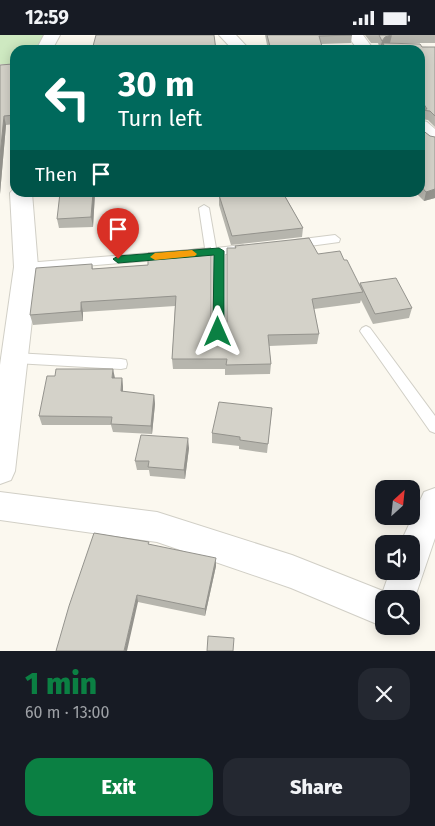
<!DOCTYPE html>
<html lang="en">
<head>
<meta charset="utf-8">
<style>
	body { margin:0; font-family:"Fira Sans",sans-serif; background:#242831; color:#f1f3f6; height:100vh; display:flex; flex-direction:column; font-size:19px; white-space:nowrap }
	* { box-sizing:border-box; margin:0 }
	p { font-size:16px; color:#9ea1a6 }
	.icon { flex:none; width:28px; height:28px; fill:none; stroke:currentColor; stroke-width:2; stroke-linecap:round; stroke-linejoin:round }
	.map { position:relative; height:616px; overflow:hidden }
	.sheet { display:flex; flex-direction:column; background:#171b24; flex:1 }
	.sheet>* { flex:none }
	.guide { position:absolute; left:10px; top:10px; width:415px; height:152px; border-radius:15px; box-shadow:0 2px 12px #0003; background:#00695c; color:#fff; overflow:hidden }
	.needle { width:32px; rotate:27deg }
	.controls { position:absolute; left:375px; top:445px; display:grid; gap:10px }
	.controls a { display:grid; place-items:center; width:45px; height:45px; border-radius:10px; background:#171b24; box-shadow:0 2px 12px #0003; font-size:25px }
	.pin { position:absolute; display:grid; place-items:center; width:42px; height:42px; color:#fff; margin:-51px -21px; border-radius:50% 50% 50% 0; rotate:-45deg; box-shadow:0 0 5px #0007 }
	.pin .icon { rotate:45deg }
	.me { position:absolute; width:55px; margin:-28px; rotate:0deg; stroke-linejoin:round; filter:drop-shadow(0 0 4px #0008) }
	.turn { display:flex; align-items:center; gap:18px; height:105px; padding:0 25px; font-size:22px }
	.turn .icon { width:65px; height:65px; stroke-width:2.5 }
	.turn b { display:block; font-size:35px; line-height:42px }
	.then { display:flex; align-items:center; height:48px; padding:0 25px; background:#0003; gap:10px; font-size:19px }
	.round { display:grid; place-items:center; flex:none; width:52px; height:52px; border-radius:15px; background:#242831 }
	.headline { display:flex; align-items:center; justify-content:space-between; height:85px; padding:0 25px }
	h1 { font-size:30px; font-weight:800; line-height:38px; color:#0b8043 }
	.action { display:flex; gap:10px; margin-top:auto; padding:10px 25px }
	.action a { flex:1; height:58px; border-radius:15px; background:#0b8043; color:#fff; font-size:20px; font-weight:800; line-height:58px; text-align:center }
	.action a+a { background:#242831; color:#f1f3f6 }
	.status { display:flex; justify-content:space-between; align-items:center; height:35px; padding:0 25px; background:#171b24; direction:ltr }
	.status svg { height:14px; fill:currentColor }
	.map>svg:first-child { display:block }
</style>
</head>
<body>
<div class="status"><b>12:59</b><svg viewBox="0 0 49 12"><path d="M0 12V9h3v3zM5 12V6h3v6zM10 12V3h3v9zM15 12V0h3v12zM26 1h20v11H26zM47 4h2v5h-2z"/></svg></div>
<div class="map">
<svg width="435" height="616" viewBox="0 0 435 616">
	<rect width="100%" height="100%" fill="#fbf8ef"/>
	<path fill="#cee9c1" d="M0,0H44L36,15H15V29H0Z"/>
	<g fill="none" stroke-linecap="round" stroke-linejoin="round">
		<g stroke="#d1cfc6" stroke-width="2">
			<path id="service" d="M204,170L209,173L216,213L243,210L248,214L243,218L225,219V297L223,300H215L213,297V220L195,222L189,218L191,215L205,213L199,173Z
				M335,200L340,204L339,207L295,213L290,209L295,205Z
				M163,217L169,221L167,224L26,236L20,232L26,228Z
				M366,291L370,293L435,381V398L430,396L362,299L360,296L362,293Z
				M15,318L121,324L126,325L127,329L126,333L121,334L15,328L10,326L9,323L10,320Z"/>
		</g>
		<g stroke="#d1cfc6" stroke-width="2">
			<path id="minor" d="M44,0H60L52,15H36Z
				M219,0H236L250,15H233Z
				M347,0H363L374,15H358Z
				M420,85L427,87L435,94V110L428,108L420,101Z
				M14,153H15V158H32L38,232L15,436L11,445L0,449V330L14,232L10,158Z
				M435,453V503L411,574V564H384V592L291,553L157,507L0,485V457L157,477L292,520L383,556L390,536H411V509H400L424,457Z"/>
		</g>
		<use href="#service" fill="#fff" fill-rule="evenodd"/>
		<use href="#minor" fill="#fff" fill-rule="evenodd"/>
	</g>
	<path fill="#b6b5ad" d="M265,0H352L351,8L321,9L323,15H268Z
		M365,0H435V8H389L422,12H435V92L428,85L421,84V94L430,101L435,102V163L424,166L416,158H420V15H382V12L380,14L378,8H371Z
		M15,27V89L6,90L0,159V30L13,29Z
		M95,158L93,192L59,193L57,184Z
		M150,158H178V159L150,161Z
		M241,158H307L285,161L303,193L302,202L231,210L219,170V160Z
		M235,211L318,219L344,225L359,250L360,248L412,273L409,283L373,289L361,265L360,268L314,274L319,299L317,309L269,311L271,329L270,339L225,340V334H173L172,324L175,271L83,277V286L33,290L30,280L92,229L93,234L148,230L211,287L215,292H223L227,287Z
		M115,343H122L123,352V357L154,360L155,369L152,399L113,397L111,390H42L39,381Z
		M272,373L267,418L239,414V411L212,408V398Z
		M189,413L185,444L150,441L149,435H137L135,426Z
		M149,509L216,531L205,581L138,567L56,616Z"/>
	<path fill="#94938d" d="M392,0L390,8H383L382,12L380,14L382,6L385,2Z
		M4,81L6,90L0,159V121Z
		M435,154V163L424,166L426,157Z
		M93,158H95L93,192L91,182Z
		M280,158H307L279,162Z
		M81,267L83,277V286L81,276Z
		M113,334L115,343H112Z
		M122,343L123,352V365L121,356Z
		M154,360L155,369L152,399L151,391Z
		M188,403L189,413L185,444L184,435Z
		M216,523V531L205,581V574Z
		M137,560L138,567L127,616H124Z"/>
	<path fill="#d4d2c9" stroke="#94938d" d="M96,0H214L216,15H92Z
		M267,0H352L319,1L323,15H271Z
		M379,0H391L385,2L382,6Z
		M383,8L420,9L422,12H435V81L430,76L421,75V94L430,101L435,102V154L426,157L420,150V75L427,74L420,63V15H386Z
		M15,27V80L4,81L0,121V30L13,29Z
		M60,158H93L91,182L57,184Z
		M241,158H283L303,193L232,201L219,160Z
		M309,203L318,219L340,216L344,225H347L363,257L312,264L319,299L268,300L271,329L226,330L227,324H172L176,261L81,267V276L30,280L36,233L92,229V234L148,230V218L211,213V287L215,292H223L227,287V213H236L235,211Z
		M396,243L412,273L375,279L360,248Z
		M56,334H113L112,343H122L121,356L154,360L151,391L111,389L112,382L39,381L47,341H55Z
		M219,367L272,373L268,409L240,405V402L212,398Z
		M141,400L188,403L184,435L148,432L149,426H135Z
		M94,498L149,507L148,509L216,523L205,574L137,560L124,616H56L69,571Z
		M208,601L234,603L233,616H207Z"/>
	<path fill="#0b8043" stroke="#07532c" d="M219,213L224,216V297L218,302L213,297L214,220L118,228L113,224L118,221Z"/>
	<path fill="#f59e0b" d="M192,215L197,219L195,221L155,225L150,222L155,218Z"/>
</svg>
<div class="controls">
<a><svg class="needle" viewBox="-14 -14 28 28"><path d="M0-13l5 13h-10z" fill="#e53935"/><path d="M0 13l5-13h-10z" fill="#9ea1a6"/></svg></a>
<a><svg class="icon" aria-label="sound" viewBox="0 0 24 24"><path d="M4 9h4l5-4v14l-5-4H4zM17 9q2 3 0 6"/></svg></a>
<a><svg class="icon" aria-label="search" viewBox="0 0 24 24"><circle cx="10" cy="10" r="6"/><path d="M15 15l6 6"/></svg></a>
</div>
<div class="pin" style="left:118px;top:224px;background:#d93025"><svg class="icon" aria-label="arrive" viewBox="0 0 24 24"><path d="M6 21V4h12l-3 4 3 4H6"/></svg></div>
<svg class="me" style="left:218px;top:297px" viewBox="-20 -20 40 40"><path d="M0-17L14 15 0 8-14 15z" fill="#0b8043" stroke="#fff" stroke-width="4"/></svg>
<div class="guide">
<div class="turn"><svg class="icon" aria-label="left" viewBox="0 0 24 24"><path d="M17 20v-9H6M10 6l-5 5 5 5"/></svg><div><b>30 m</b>Turn left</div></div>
<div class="then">Then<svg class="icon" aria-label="arrive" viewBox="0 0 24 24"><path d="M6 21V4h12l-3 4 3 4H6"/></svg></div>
</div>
</div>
<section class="sheet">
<div class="headline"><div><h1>1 min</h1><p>60 m · 13:00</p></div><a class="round"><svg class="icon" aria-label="close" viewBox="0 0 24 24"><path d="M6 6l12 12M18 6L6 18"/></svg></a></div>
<div class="action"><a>Exit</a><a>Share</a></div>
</section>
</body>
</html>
